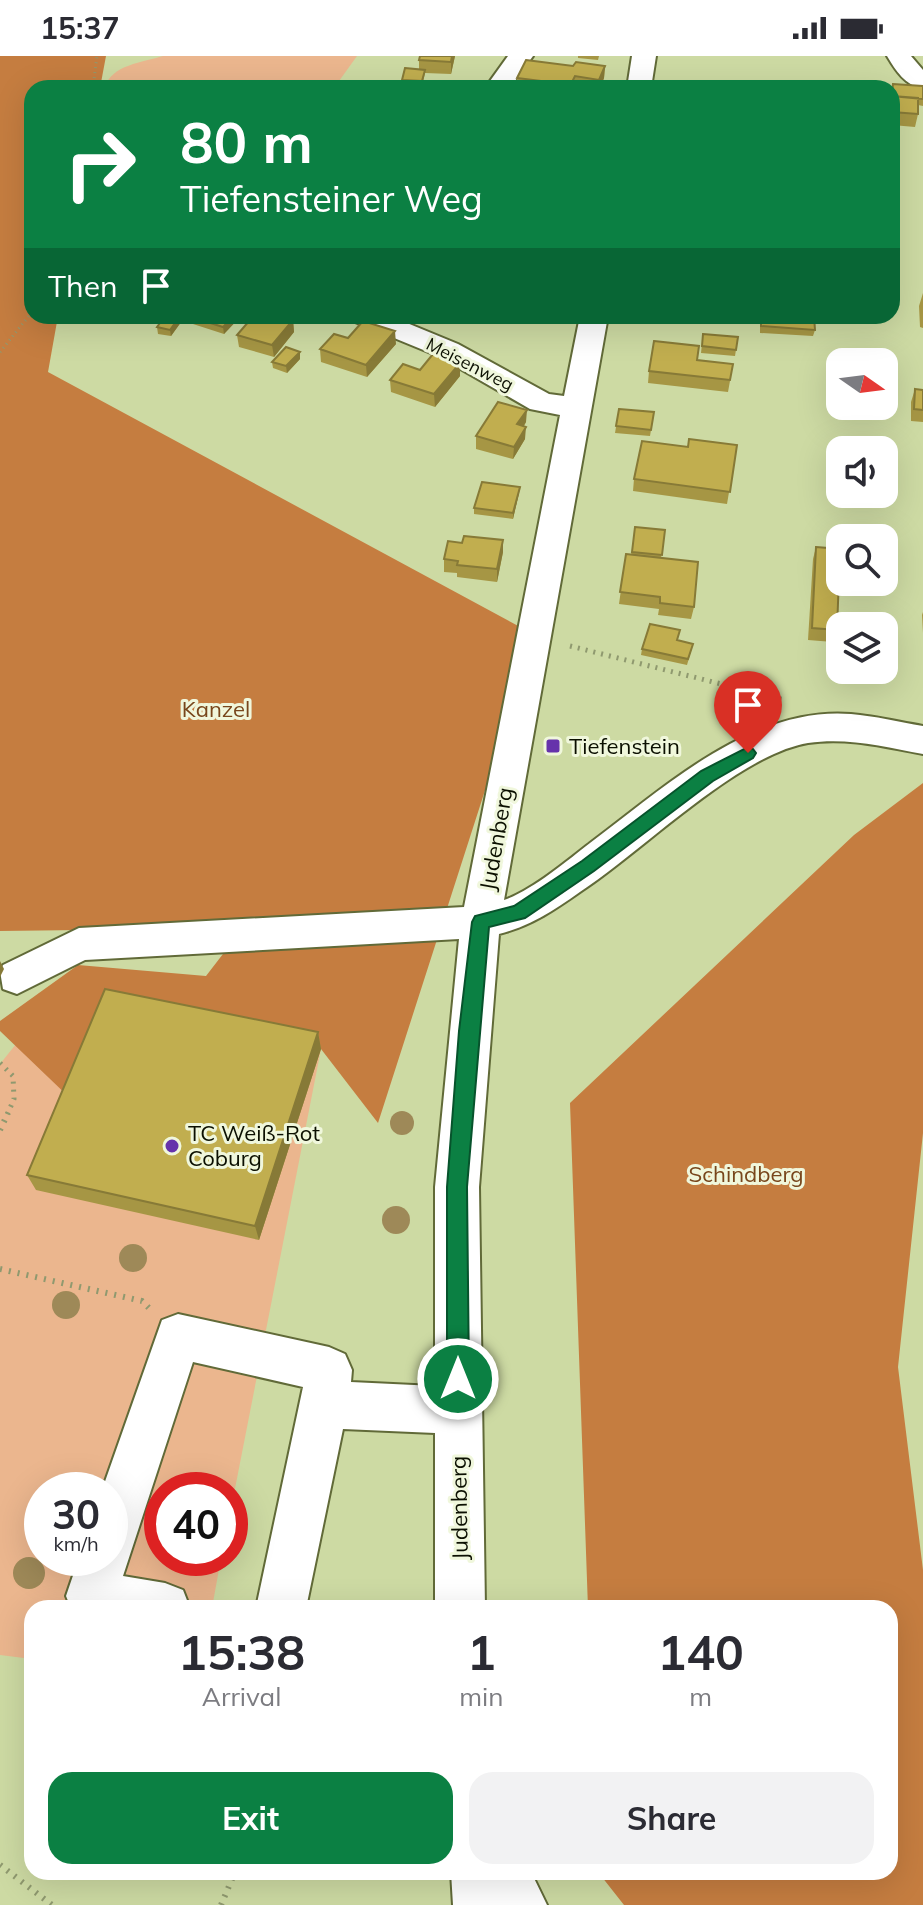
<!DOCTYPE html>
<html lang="en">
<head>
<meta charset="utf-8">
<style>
	body { margin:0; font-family:Mulish,sans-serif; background:#f2f2f3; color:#2b2b33; height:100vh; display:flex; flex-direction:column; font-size:30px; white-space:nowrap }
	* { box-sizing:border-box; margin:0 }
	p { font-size:26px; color:#7c7c81 }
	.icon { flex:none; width:44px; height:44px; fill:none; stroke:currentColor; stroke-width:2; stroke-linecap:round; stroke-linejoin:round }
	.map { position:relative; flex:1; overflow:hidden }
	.details { position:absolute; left:24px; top:1544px; width:874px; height:280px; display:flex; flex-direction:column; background:#fff; border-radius:24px; box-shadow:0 8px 32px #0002 }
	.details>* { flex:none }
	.guide { position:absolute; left:24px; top:24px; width:876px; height:244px; border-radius:24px; box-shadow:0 8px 32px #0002; background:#0b8043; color:#fff; overflow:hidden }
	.needle { width:52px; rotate:104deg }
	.buttons { position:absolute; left:826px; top:292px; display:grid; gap:16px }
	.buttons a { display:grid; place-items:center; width:72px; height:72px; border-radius:16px; background:#fff; box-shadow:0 8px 32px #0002; font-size:40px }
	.speed { position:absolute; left:24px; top:1416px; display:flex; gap:16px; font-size:40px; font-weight:700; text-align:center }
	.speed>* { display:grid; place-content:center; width:104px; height:104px; border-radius:50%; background:#fff; box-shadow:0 8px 32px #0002; line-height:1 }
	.speed small { font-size:20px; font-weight:400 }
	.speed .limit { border:12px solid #d22; background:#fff; color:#111 }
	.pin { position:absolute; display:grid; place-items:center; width:68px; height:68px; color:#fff; margin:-82px -34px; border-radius:50% 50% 50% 0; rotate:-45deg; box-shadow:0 0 8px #0007 }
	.pin .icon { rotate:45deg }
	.me { position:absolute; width:88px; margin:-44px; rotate:0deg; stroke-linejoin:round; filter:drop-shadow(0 0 6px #0008) }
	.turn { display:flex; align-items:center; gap:28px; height:168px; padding:0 24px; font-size:36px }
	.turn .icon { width:104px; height:104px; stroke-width:2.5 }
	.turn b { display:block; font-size:56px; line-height:68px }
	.then { display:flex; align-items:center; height:76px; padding:0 24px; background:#0003; gap:16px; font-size:30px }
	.eta { display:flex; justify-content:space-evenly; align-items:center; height:136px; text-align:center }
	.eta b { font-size:48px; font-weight:700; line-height:56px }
	.action { display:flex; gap:16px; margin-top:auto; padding:16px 24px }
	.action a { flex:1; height:92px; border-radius:24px; background:#0b8043; color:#fff; font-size:32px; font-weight:700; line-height:92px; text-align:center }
	.action a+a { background:#f2f2f3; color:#2b2b33 }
	.status { display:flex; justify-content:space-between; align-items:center; height:56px; padding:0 40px; background:#fff; direction:ltr }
	.status svg { height:22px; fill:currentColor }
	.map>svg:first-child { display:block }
</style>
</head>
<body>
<div class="status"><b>15:37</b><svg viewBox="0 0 49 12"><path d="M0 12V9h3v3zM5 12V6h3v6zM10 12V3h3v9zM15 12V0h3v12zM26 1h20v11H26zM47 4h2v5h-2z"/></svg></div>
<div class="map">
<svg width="923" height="1849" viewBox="0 0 923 1849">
	<rect width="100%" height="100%" fill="#cddaa3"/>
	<path fill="#ebb68e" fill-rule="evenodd" d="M163,0H357L334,32H105C110,9 144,6 163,0Z
		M49,947L321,993L230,1458V1434H162V1502H221L212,1552H32V1603L0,1599V1008ZM42,1434H110V1502H42Z"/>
	<path fill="#c57d40" d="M0,0H106L100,32H32V260H58L48,316L535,579L378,1067L321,993L73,1045L0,975V965L78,909L206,920L243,872L0,875Z
		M923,727V1077L898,1311L923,1514V1849H624L598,1816H890V1552H588L570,1047L854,779Z"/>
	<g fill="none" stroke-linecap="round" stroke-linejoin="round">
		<g stroke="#616a38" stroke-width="4">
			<path id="minor" d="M508,0H533L510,32H485Z
				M632,0H656L651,32H627Z
				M887,0H911L923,14V33C905,29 896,15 887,0Z
				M351,260H390L458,288L549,338L564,340L580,260H608L504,844C531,835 567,805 590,787C664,732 751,650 851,658C875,660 899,666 923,670V698C885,691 847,681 808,687C741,698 648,789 590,829C560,850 535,869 499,878L479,1131L485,1552H435V1377L343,1373L306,1552H256L303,1331L193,1306L123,1520L165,1527L183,1534L190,1552H71L66,1540L79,1502H110V1434H102L162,1264L178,1258L329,1291L345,1298L352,1314L351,1326L435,1330V1131L459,883L85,904L17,938L3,933L0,915L3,909L79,872L464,851L560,359L530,353L438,300L355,266Z
				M451,1816H531L547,1849H453Z"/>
		</g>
		<path stroke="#8f996f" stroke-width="3" stroke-dasharray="1 4" stroke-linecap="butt" d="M93,32L97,0
			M0,296L32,256"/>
		<path stroke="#8f996f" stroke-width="5" stroke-dasharray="2 6" stroke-linecap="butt" d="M570,590L785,644
			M0,1007L13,1020L14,1043L7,1059"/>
		<path stroke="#8f996f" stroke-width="6" stroke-dasharray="2 7" stroke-linecap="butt" d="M0,1074L8,1057
			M0,1213L142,1245L149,1252
			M0,1809L52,1849
			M221,1849L235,1816"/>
		<use href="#minor" fill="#fff" fill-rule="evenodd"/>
	</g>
	<g fill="#9e8958">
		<circle cx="402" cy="1067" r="12"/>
		<circle cx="396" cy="1164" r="14"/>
		<circle cx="133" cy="1202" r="14"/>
		<circle cx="66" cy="1249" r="14"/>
		<circle cx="29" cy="1517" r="16"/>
	</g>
	<path fill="#a69644" d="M455,0L451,18L425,17L422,31L402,30V24L419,13V4Z
		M578,0H599L598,4L578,2Z
		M573,10H605L604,22L600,32H517V22Z
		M893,28L923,30V50L918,49V58L915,71L892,69Z
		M923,237V272L920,271L919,250Z
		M165,260H183L184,262L171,280L158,278L157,271Z
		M241,260L224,278L193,268L192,261Z
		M639,260H683L682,268L639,264Z
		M760,260H814L815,274L813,280L760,277Z
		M293,264L294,276L274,301L239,291L237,279L256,266Z
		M703,278L738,281L735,300L701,297Z
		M348,282L396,288L367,321L321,306L320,293Z
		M300,303L287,317L273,312L272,306Z
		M697,304L733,308L728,336L648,327L649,315Z
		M420,314L460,320L435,351L391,336L390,324Z
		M915,333L923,334V366L911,365V346Z
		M619,353L654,356L650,380L615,377Z
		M526,366L524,370L525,383L513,403L476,393V380Z
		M737,389L727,448L633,435L634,423L688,391Z
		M519,437L513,463L474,458V452Z
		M665,474L661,502L694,551L691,563L658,559L659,553L619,548L626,498H631L632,496Z
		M503,484V496L497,526L457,521V517L444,516V503L462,487Z
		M816,491L837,574L833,586L808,584L813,503Z
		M923,556V577L922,559Z
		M677,584L693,588L687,609L641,599L642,593Z
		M318,976L321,993L259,1184L36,1134L27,1119Z"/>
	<path fill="#877a37" d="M452,0H455L451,18V6Z
		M605,10L604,22L600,32H598L599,24Z
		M180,260H183L184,262L171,280L170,274Z
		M234,260H241L224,278L223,271Z
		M293,264L294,276L274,301L272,289Z
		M395,275L396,288L367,321L366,309Z
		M300,296V303L287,317L286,310Z
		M460,307V320L435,351L434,338Z
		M527,354L526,366L517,380V368Z
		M526,371L525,383L513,403L514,391Z
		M520,431L519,437L513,463V457Z
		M503,484V496L497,526V513Z
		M0,905L4,913L0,921Z
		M318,976L321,993L259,1184L255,1170Z"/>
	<path fill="#c1ae4f" stroke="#877a37" stroke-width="2" d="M420,0H452L451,6L419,4Z
		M526,4L573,10L576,6L605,10L599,24L575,20L572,26L558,25L557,27L517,22Z
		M405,12L425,14L422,25L402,24Z
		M893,28L923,30V43L892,40Z
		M892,40L918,42V58L892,56Z
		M165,260H180L170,274L157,271Z
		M193,260H234L223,271L192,261Z
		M261,260H280L293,264L272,289L237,279L250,264L256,266Z
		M761,260H814L815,274L761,270Z
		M363,265L395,275L366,309L320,293L334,278L348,282Z
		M703,278L738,281L736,294L702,290Z
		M654,285L699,290L697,304L733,308L730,324L649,315Z
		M286,291L300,296L286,310L272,306Z
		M433,298L460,307L434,338L390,324L403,308L420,314Z
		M915,333L923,334V354L914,353Z
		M498,346L527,354L517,368L526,371L514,391L476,380Z
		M619,353L654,356L651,374L616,370Z
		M689,383L737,389L730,436L634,423L642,385L688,391Z
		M482,426L520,431L513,457L474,452Z
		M635,471L665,474L662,499L632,496Z
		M464,480L503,484L497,513L457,509L458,505L444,503L448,485L462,487Z
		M816,491L840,493L837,574L812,572Z
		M626,498L698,506L694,551L660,547V541L620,536Z
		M650,568L680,574L677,584L693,588L688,603L642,593Z
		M105,933L318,976L255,1170L27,1119Z"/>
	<path fill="#0b8043" stroke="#07532c" stroke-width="2" d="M748,691L753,693L756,697L753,702L713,725L594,815L525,862L489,871L467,1131L469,1323L466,1330L458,1333L450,1330L447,1323V1131L459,975L472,866L475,860L514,850L582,805L701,715Z"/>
	<g fill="#6633ab" stroke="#f0f7dc" stroke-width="3">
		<rect x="545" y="682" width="16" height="16" rx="4"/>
		<circle cx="172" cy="1090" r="8"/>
	</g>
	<g text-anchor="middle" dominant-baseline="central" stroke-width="6" stroke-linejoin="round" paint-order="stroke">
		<g font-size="18" fill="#0b0f00" stroke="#f0f7dc">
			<text transform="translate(470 308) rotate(27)">Meisenweg</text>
		</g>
		<g font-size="22" fill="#78461b" stroke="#f0f7dc">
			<text x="216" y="653">Kanzel</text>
			<text x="746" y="1118">Schindberg</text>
		</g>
		<g font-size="22" fill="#0b0f00" stroke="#f0f7dc" text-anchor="start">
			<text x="569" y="690">Tiefenstein</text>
			<text x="188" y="1077">TC Weiß-Rot<tspan x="188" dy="25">Coburg</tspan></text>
		</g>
		<g font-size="22" fill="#0b0f00" stroke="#f0f7dc">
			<text transform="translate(496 783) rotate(-80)">Judenberg</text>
			<text transform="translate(459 1452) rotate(-91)">Judenberg</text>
		</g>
	</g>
</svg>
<div class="buttons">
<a><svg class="needle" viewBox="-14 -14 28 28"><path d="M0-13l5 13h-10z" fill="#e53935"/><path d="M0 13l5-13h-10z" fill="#7c7c81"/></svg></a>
<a><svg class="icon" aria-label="sound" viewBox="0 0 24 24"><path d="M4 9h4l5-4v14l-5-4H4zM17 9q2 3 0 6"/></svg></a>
<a><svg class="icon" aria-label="search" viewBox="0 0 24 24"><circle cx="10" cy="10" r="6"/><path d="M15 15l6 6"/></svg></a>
<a><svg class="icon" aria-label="layers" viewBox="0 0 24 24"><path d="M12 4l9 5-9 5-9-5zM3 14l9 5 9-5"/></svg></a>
</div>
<div class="speed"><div>30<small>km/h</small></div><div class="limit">40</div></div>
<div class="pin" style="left:748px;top:697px;background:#d93025"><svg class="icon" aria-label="arrive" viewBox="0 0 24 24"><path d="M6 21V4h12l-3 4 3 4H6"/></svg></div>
<svg class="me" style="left:458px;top:1323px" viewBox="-20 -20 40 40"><circle r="17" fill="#0b8043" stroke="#fff" stroke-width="3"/><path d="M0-11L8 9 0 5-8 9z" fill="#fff"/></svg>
<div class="guide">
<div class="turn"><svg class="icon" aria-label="right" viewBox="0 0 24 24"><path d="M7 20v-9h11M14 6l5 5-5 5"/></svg><div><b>80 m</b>Tiefensteiner Weg</div></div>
<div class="then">Then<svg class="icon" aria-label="arrive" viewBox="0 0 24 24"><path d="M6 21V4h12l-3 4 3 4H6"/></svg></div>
</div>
<section class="details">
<div class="eta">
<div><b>15:38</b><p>Arrival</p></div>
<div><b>1</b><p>min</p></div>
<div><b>140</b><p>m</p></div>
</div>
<div class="action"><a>Exit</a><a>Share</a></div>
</section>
</div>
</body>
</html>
